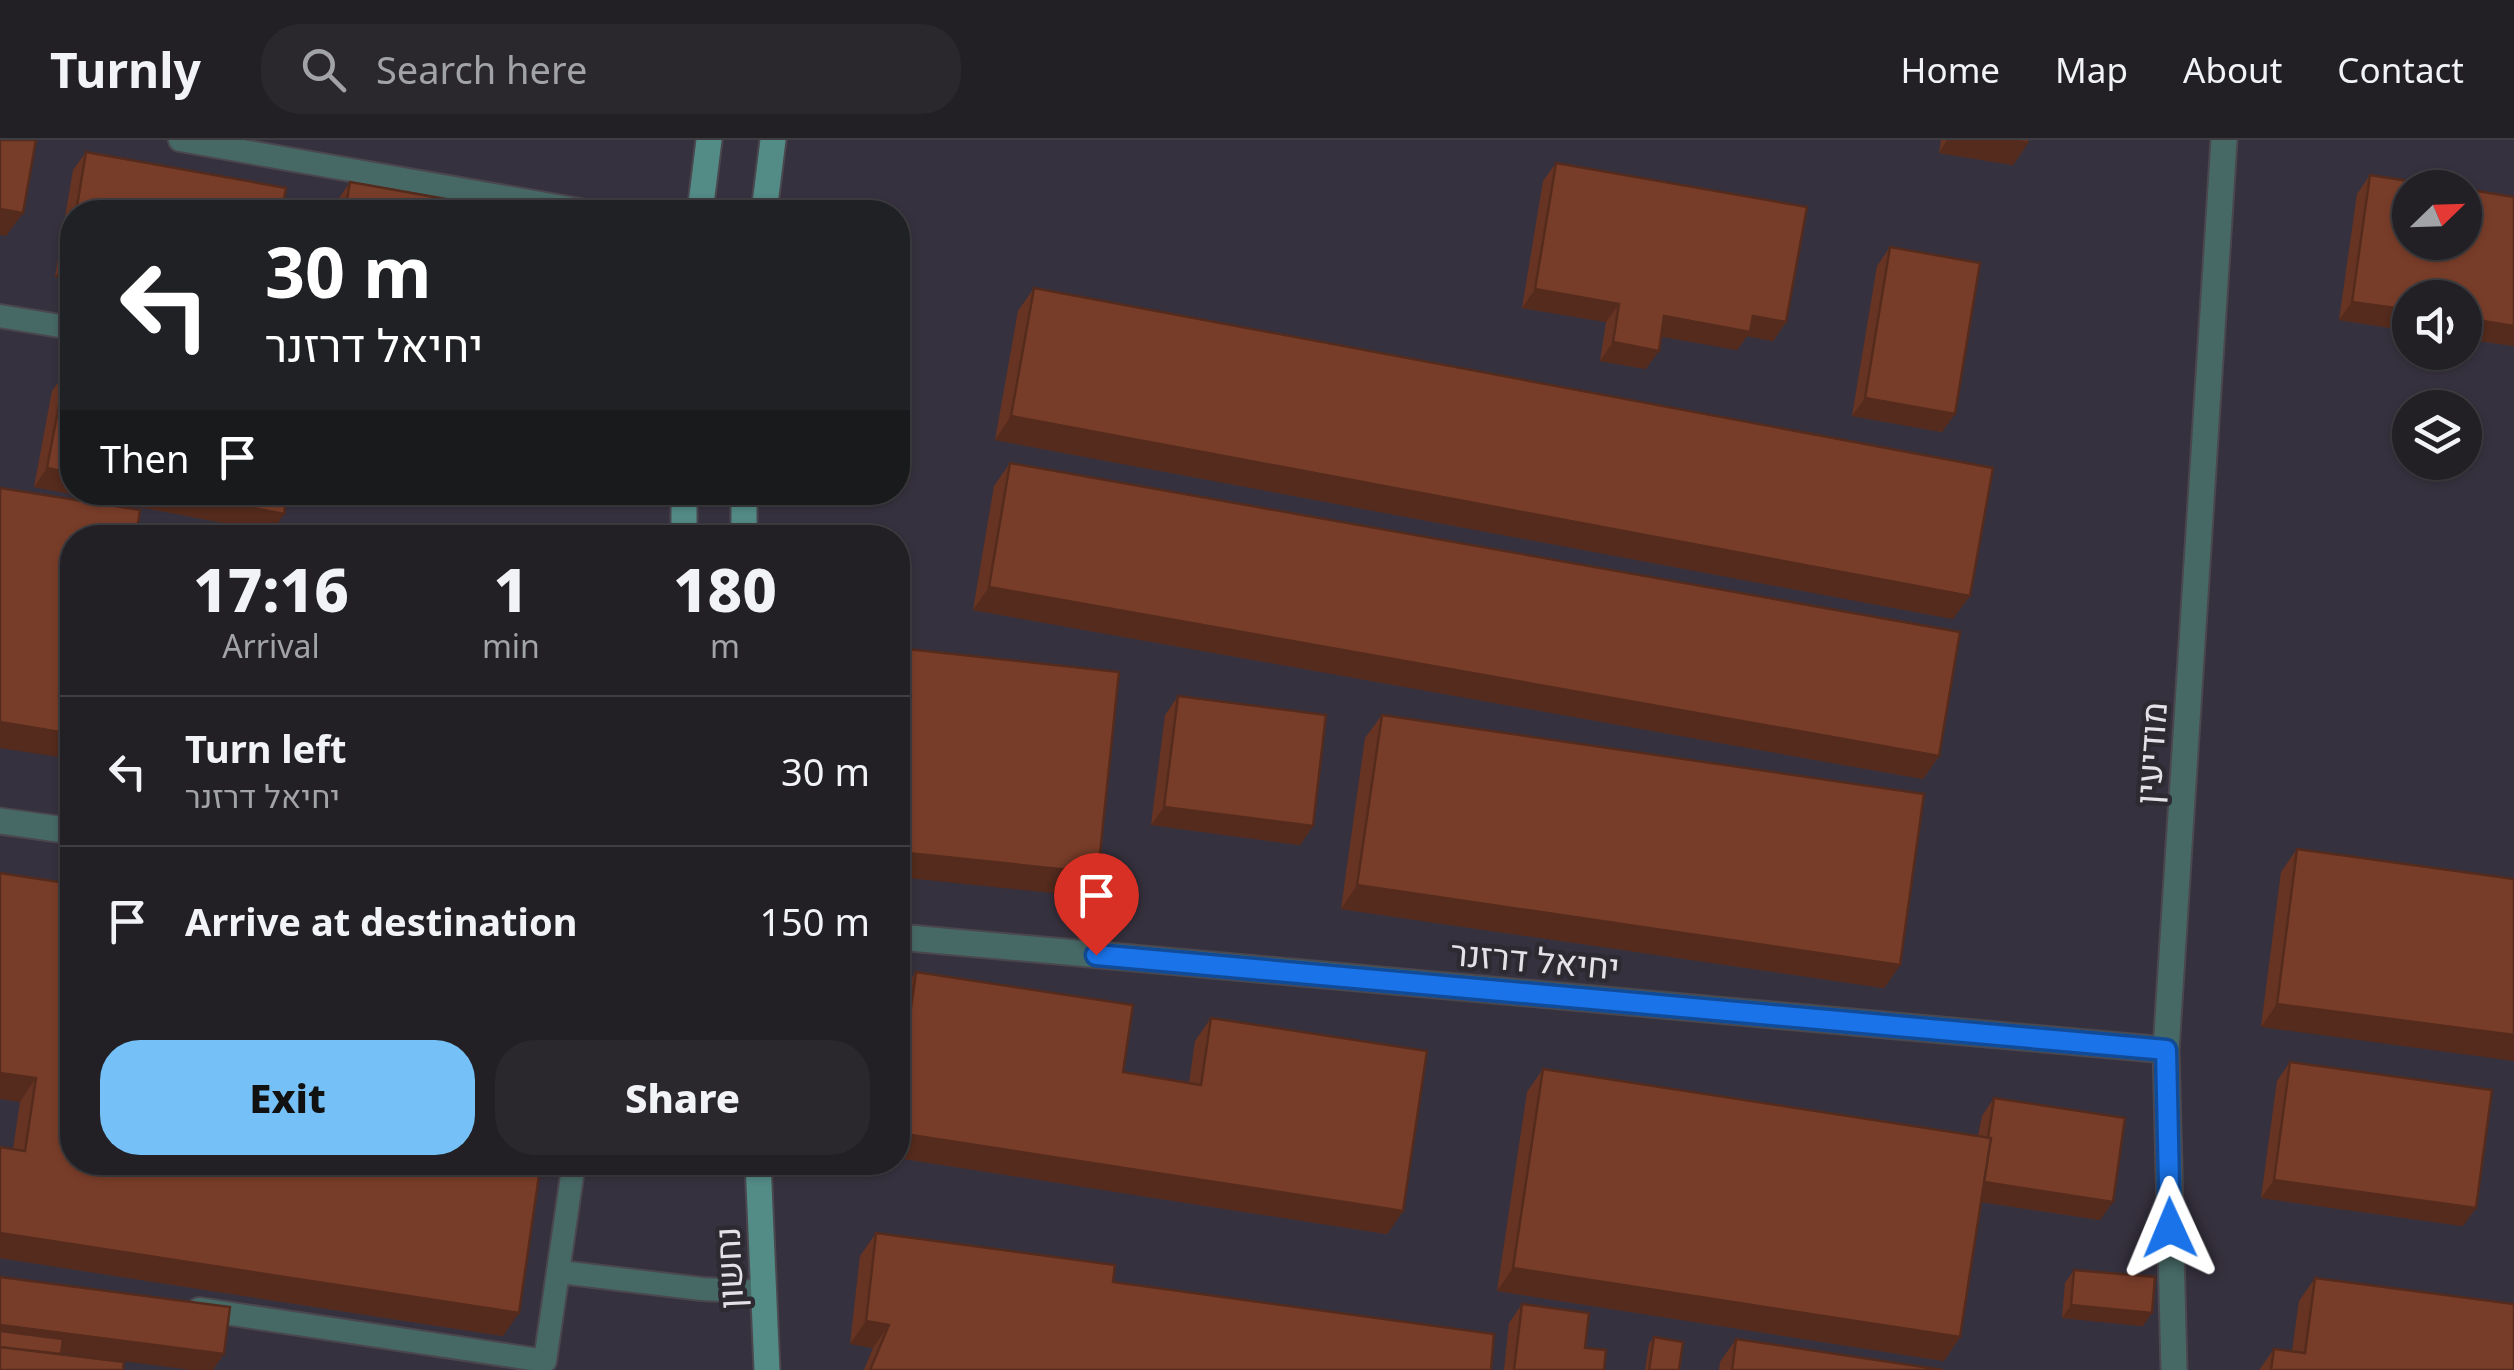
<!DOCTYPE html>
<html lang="en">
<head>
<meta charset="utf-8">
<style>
	body { margin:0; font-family:"Noto Sans",Heebo,sans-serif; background:#2a282d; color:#f1f3f6; height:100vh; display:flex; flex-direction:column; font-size:38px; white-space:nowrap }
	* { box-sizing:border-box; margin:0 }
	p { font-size:32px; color:#a2a3a7 }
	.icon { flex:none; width:55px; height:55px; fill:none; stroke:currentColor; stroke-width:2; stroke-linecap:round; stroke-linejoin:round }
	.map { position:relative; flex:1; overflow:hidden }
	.panel { position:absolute; left:60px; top:385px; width:850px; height:650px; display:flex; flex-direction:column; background:#222025; border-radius:40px; box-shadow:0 2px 8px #0004,0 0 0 2px #3f3e42 }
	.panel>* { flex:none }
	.hud { position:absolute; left:60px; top:60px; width:850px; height:305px; border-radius:40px; box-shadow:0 2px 8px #0004,0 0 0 2px #3f3e42; background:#202124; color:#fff; overflow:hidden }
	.needle { width:65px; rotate:67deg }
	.fabs { position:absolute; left:2392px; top:30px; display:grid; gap:20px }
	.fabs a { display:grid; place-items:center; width:90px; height:90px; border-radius:50%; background:#222025; box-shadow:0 2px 8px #0004,0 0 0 2px #3f3e42; font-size:50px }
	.pin { position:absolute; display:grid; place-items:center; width:85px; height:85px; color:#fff; margin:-102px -42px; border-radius:50% 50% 50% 0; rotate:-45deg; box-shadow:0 0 10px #0007 }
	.pin .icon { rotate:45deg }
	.me { position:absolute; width:110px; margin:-55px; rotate:359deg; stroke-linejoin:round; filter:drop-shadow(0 0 8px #0008) }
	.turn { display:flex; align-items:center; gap:35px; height:210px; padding:0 40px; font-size:45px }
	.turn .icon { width:130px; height:130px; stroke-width:2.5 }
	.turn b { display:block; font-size:70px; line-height:85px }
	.then { display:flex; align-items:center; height:95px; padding:0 40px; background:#0003; gap:20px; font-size:38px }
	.eta { display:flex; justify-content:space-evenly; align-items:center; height:170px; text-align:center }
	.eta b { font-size:60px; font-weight:800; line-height:70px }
	.action { display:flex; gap:20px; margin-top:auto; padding:20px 40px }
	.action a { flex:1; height:115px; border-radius:40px; background:#75c0f6; color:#111; font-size:40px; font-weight:800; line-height:115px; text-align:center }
	.action a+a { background:#2a282d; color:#f1f3f6 }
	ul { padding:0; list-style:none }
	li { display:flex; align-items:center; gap:30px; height:150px; padding:0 40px; border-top:2px solid #3f3e42 }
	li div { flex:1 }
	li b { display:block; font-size:38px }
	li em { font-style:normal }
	header { display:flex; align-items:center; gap:60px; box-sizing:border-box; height:140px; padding:0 50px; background:#222025; border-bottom:2px solid #3f3e42 }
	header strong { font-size:48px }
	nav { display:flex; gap:55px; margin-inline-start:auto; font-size:35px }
	.search { width:700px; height:90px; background:#2a282d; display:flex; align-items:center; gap:25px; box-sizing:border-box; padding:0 35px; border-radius:40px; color:#a2a3a7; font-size:38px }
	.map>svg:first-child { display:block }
</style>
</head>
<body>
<header>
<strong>Turnly</strong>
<div class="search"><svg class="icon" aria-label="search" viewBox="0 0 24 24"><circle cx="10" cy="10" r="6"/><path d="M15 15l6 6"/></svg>Search here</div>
<nav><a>Home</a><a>Map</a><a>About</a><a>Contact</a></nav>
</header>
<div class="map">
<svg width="2514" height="1230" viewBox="0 0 2514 1230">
	<rect width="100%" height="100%" fill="#2d2a31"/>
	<path fill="#36313e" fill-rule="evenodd" d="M0,0H2514V1230H0ZM2410,48H2465V102H2410ZM72,72H898V352H72ZM2410,158H2465V212H2410ZM2410,268H2465V322H2410ZM72,398H898V1022H72Z"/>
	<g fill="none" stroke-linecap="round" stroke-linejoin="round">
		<g stroke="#4a474e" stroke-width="26">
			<path id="lane" d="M180,0L591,72
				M0,176L72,188
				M560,1132L702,1149L764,1152
				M199,1169L545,1221L574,1022"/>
		</g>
		<g stroke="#4a474e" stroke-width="29">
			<path id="street" d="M0,681L72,691
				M898,797L2166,910
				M2174,1230L2166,910L2224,0"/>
		</g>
		<g stroke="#4a474e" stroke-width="29">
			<path id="secondary" d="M700,72L709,0
				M764,72L773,0
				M744,352V398
				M684,398V352
				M758,1022L767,1230"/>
		</g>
		<use href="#lane" stroke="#476966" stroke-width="22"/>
		<use href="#street" stroke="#476966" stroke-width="25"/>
		<use href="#secondary" stroke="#538b86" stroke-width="25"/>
	</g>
	<path fill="#673423" d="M1941,0H2029L2013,25L1939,13Z
		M86,12L282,72H72V140L55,137L73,30Z
		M1556,23L1786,182L1773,201L1747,196L1737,210L1661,196L1646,229L1600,221L1606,182L1522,168L1543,41Z
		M2370,35L2514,206L2465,199V158H2410V191L2339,180L2357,54Z
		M350,42L519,72H335L337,61Z
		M1890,107L1942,292L1852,276L1877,126Z
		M1034,148L1953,479L995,300L1018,171Z
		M65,233L272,392L34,347L52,251Z
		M1010,323L1939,616L1923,639L973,470L994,346Z
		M1178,556L1313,686L1300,705L1151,685L1165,575Z
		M1382,575L1900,825L1884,848L1341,769L1365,598Z
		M2297,709L2514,739L2261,887L2281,732Z
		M0,733L503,1196L0,1118V1007L13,1009L20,962Z
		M916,832L1123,932L1189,943L1195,901L1211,878L1403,1071L1387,1094L898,1018V873L900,855Z
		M2290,922L2463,1086L2261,1058L2277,941Z
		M1543,929L1978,996L1982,976L1994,958L2100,1080L1981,1062L1960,1197L1944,1221L1497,1151L1527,952Z
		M876,1093L1113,1142L1491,1230H864L873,1208L850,1204L860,1116Z
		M2074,1130L2143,1186L2062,1178L2065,1143Z
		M2315,1138L2514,1230H2259L2274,1209L2292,1211L2299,1161Z
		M1522,1164L1585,1208L1604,1230H1504L1509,1183Z
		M1654,1197L1679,1230H1645L1649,1204Z
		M1736,1199L1943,1230H1719L1720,1222Z"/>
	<path fill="#542b1d" d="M1947,0H2018L2029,2L2013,25L1939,13Z
		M0,69L23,73L6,96L0,95Z
		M68,119L72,120V140L55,137Z
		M1535,149L1619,164L1606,182L1522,168Z
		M2352,162L2410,170V191L2339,180Z
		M1664,176H1753L1786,182L1773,201L1747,196L1737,210L1651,195Z
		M2465,178L2514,186V206L2465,199Z
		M1613,202L1659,211L1646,229L1600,221Z
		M1865,258L1955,274L1942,292L1852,276Z
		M1011,276L1970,456L1953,479L995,300Z
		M47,328L72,333V352H173L284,374L272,392L34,347Z
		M300,352L380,353L371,366Z
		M989,447L1939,616L1923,639L973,470Z
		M0,582L72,594V619L0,608Z
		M1164,667L1313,686L1300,705L1151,685Z
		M898,712L1098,733L1082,756L898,737Z
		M1357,745L1900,825L1884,848L1341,769Z
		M2277,864L2514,895V921L2261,887Z
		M0,933L36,938L20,962L0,959Z
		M898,993L1403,1071L1387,1094L898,1018Z
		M2274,1040L2476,1068L2463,1086L2261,1058Z
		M1981,1042L2113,1062L2100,1080L1969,1060Z
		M0,1093L519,1173L503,1196L0,1118Z
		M1513,1128L1960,1197L1944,1221L1497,1151Z
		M2071,1165L2152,1173L2143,1186L2062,1178Z
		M866,1181L889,1185L873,1208L850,1204Z
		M0,1185L224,1214L213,1230H191L0,1205Z"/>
	<path fill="#783d29" stroke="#542b1d" stroke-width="2.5" d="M0,0H36L23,73L0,69Z
		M86,12L286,48L282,72H76Z
		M1556,23L1807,67L1786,182L1753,176L1750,192L1664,176L1659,211L1613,202L1619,164L1535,149Z
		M2370,35L2453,48H2410V102H2465V49L2514,57V186L2465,178V158H2410V170L2352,162Z
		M350,42L519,72H345Z
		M72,91V120L68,119Z
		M1890,107L1980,123L1955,274L1865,258Z
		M1034,148L1993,328L1970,456L1011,276Z
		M65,233L72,234V333L47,328Z
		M1010,323L1960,492L1939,616L989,447Z
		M0,348L140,370L136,398H72V594L0,582Z
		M173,352H288L284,374Z
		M898,508L1119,532L1098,733L898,712Z
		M1178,556L1326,575L1313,686L1164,667Z
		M1382,575L1924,654L1900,825L1357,745Z
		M2297,709L2514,739V895L2277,864Z
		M0,733L72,744V1022H541L519,1173L0,1093V1007L25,1011L36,938L0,933Z
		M916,832L1133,865L1123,932L1201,945L1211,878L1427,911L1403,1071L898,993V960Z
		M2290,922L2492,950L2476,1068L2274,1040Z
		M1543,929L1991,998L1960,1197L1513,1128Z
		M1994,958L2125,978L2113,1062L1984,1042L1991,998H1988Z
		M876,1093L1115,1125L1113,1142L1494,1194L1491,1230H870L889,1185L866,1181Z
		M2074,1130L2155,1137L2152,1173L2071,1165Z
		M0,1137L230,1167L224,1214L0,1185Z
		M2315,1138L2514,1164V1230H2271L2274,1209L2305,1213Z
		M1522,1164L1589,1173L1585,1208L1606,1210L1604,1230H1514Z
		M0,1191L63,1199L61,1214L0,1207Z
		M1654,1197L1683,1202L1679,1230H1649Z
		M1736,1199L1943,1230H1732Z
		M0,1207L124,1222L123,1230H0Z"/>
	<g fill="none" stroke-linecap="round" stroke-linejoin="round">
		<g stroke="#114b97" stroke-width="25">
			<path id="route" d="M1096,815L2166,910L2170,1088"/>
		</g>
		<use href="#route" stroke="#1a73e8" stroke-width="18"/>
	</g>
	<g text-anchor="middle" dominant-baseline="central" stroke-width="9" stroke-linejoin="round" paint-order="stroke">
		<g font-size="35" fill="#e4e2e7" stroke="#2d2a31">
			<text transform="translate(2150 613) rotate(-86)">מודיעין</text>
			<text transform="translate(1535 819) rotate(5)">יחיאל דרזנר</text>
			<text transform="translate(728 1128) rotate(-93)">נחשון</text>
		</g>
	</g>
</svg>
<div class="fabs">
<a><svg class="needle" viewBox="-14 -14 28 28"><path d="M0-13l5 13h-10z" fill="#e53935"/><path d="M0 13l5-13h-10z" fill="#a2a3a7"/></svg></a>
<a><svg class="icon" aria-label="sound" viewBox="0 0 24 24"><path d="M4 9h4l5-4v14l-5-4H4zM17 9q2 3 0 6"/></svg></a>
<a><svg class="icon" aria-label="layers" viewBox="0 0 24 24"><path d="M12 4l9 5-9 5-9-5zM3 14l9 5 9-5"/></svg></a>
</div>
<div class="pin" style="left:1096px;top:815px;background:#d93025"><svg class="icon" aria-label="arrive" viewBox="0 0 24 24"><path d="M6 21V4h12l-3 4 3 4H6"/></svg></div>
<svg class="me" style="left:2170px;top:1088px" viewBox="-20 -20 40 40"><path d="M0-17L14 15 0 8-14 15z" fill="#1a73e8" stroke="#fff" stroke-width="4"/></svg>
<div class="hud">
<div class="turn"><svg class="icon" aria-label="left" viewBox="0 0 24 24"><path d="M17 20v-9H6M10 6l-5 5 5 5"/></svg><div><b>30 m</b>יחיאל דרזנר</div></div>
<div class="then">Then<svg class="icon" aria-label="arrive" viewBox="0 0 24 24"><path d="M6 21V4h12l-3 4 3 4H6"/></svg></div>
</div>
<section class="panel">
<div class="eta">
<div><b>17:16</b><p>Arrival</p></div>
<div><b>1</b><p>min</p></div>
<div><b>180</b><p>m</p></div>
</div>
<ul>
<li><svg class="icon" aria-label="left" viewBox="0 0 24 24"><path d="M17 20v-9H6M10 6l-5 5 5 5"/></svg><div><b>Turn left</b><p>יחיאל דרזנר</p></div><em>30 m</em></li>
<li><svg class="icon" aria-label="arrive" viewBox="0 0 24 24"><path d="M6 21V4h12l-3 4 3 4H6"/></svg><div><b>Arrive at destination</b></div><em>150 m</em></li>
</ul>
<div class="action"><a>Exit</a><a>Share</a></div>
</section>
</div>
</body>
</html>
